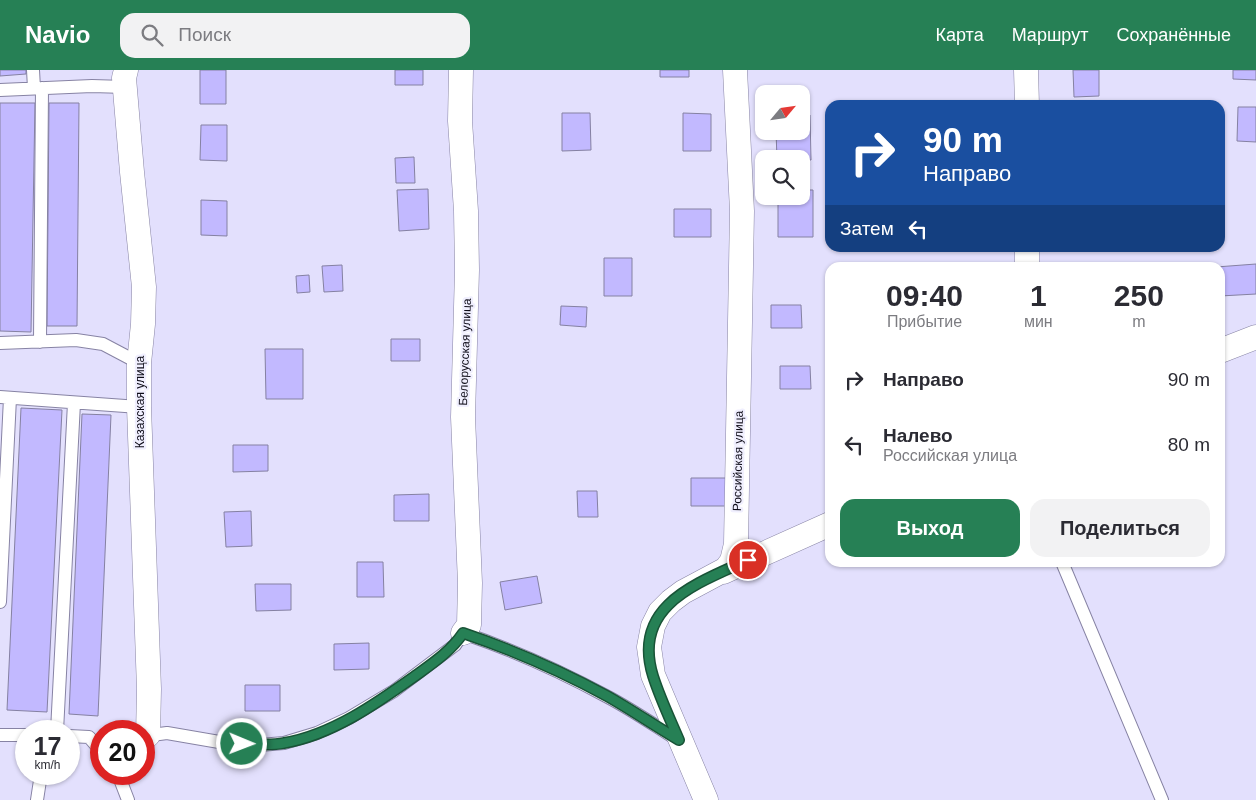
<!DOCTYPE html>
<html lang="ru">
<head>
<meta charset="utf-8">
<style>
	body { margin:0; font-family:Arial,sans-serif; background:#f2f2f3; color:#2b2b33; height:100vh; display:flex; flex-direction:column; font-size:19px; white-space:nowrap }
	* { box-sizing:border-box; margin:0 }
	p { font-size:16px; color:#7c7c81 }
	.icon { flex:none; width:28px; height:28px; fill:none; stroke:currentColor; stroke-width:2; stroke-linecap:round; stroke-linejoin:round }
	.map { position:relative; flex:1; overflow:hidden }
	.panel { position:absolute; left:825px; top:192px; width:400px; height:305px; display:flex; flex-direction:column; background:#fff; border-radius:15px; box-shadow:0 1px 4px #0004 }
	.panel>* { flex:none }
	.guide { position:absolute; left:825px; top:30px; width:400px; height:152px; border-radius:15px; box-shadow:0 1px 4px #0004; background:#1a4fa0; color:#fff; overflow:hidden }
	.needle { width:32px; rotate:61deg }
	.fabs { position:absolute; left:755px; top:15px; display:grid; gap:10px }
	.fabs a { display:grid; place-items:center; width:55px; height:55px; border-radius:10px; background:#fff; box-shadow:0 1px 4px #0004; font-size:25px }
	.speed { position:absolute; left:15px; top:650px; display:flex; gap:10px; font-size:25px; font-weight:700; text-align:center }
	.speed>* { display:grid; place-content:center; width:65px; height:65px; border-radius:50%; background:#fff; box-shadow:0 1px 4px #0004; line-height:1 }
	.speed small { font-size:12px; font-weight:400 }
	.speed .limit { border:8px solid #d22; background:#fff; color:#111 }
	.pin { position:absolute; display:grid; place-items:center; width:42px; height:42px; color:#fff; margin:-21px; border:2px solid #fff; border-radius:50%; box-shadow:0 1px 5px #0007 }
	.me { position:absolute; width:55px; margin:-28px; rotate:91deg; stroke-linejoin:round; filter:drop-shadow(0 0 4px #0008) }
	.turn { display:flex; align-items:center; gap:18px; height:105px; padding:0 15px; font-size:22px }
	.turn .icon { width:65px; height:65px; stroke-width:2.5 }
	.turn b { display:block; font-size:35px; line-height:42px }
	.then { display:flex; align-items:center; height:48px; padding:0 15px; background:#0003; gap:10px; font-size:19px }
	.eta { display:flex; justify-content:space-evenly; align-items:center; height:85px; text-align:center }
	.eta b { font-size:30px; font-weight:700; line-height:35px }
	.cta { display:flex; gap:10px; margin-top:auto; padding:10px 15px }
	.cta a { flex:1; height:58px; border-radius:15px; background:#268055; color:#fff; font-size:20px; font-weight:700; line-height:58px; text-align:center }
	.cta a+a { background:#f2f2f3; color:#2b2b33 }
	ul { padding:0; list-style:none }
	li { display:flex; align-items:center; gap:15px; height:65px; padding:0 15px }
	li div { flex:1 }
	li b { display:block; font-size:19px }
	li em { font-style:normal }
	header { display:flex; align-items:center; gap:30px; box-sizing:border-box; height:70px; padding:0 25px; background:#268055; color:#fff }
	header strong { font-size:24px }
	nav { display:flex; gap:28px; margin-inline-start:auto; font-size:18px }
	.search { width:350px; height:45px; background:#f2f2f3; display:flex; align-items:center; gap:12px; box-sizing:border-box; padding:0 18px; border-radius:15px; color:#7c7c81; font-size:19px }
	.map>svg:first-child { display:block }
</style>
</head>
<body>
<header>
<strong>Navio</strong>
<div class="search"><svg class="icon" aria-label="search" viewBox="0 0 24 24"><circle cx="10" cy="10" r="6"/><path d="M15 15l6 6"/></svg>Поиск</div>
<nav><a>Карта</a><a>Маршрут</a><a>Сохранённые</a></nav>
</header>
<div class="map">
<svg width="1256" height="730" viewBox="0 0 1256 730">
	<rect width="100%" height="100%" fill="#e3e0fd"/>
	<path fill="#c2b9ff" stroke="#8581a2" d="M0,0H26V4L0,6Z
		M200,0H226V34H200Z
		M395,0H423V15H395Z
		M660,0H689V7H660Z
		M1073,0H1099V26L1074,27Z
		M1233,0H1256V10L1233,9Z
		M0,33H35L31,262L0,261Z
		M49,33H79L77,256H47Z
		M1238,37H1256V72L1237,71Z
		M562,43H590L591,80L562,81Z
		M683,43L711,44V81H683Z
		M801,45H810L811,90L777,89L776,61H801Z
		M201,55H227V91L200,90Z
		M414,87L415,113H396L395,88Z
		M1220,107H1223L1224,125H1220Z
		M428,119L429,159L399,161L397,120Z
		M801,120H813V167H778V126H801Z
		M201,130L227,131V166L201,165Z
		M674,139H711V167H674Z
		M604,188H632V226H604Z
		M1256,194V224L1220,226V198L1216,197Z
		M342,195L343,221L324,222L322,196Z
		M309,205L310,222L297,223L296,206Z
		M771,235H801L802,258H771Z
		M561,236L587,237L586,257L560,255Z
		M391,269H420V291H391Z
		M265,279H303V329H266Z
		M780,296H810L811,319H780Z
		M21,338L62,340L47,642L7,640Z
		M82,344L111,345L98,646L69,644Z
		M233,375H268V401L233,402Z
		M691,408H728V436H691Z
		M577,421H597L598,447H578Z
		M429,424V451H394V425Z
		M251,441L252,476L226,477L224,442Z
		M357,492H383L384,527H357Z
		M537,506L542,533L505,540L500,512Z
		M255,514H291V540L256,541Z
		M369,573V599L334,600V574Z
		M245,615H280V641H245Z"/>
	<g fill="none" stroke-linecap="round" stroke-linejoin="round">
		<g stroke="#8783a4" stroke-width="14">
			<path id="lane" d="M33,0L34,18
				M0,20L92,16L125,17
				M40,272L42,18
				M0,273L76,270L103,274L139,293
				M0,327L139,337
				M1062,492L1162,730
				M0,532L10,328
				M57,661L74,333
				M0,665H26
				M69,666L89,667L101,681
				M144,666L167,663L225,673L260,675L284,673L317,663L349,648L394,621L455,575L463,563C513,580 560,601 606,626C631,639 654,655 678,670
				M118,704L128,730
				M37,730L41,704"/>
		</g>
		<g stroke="#8783a4" stroke-width="25">
			<path id="street" d="M126,0L124,8L132,102L144,217L143,254L139,293V337L149,619L148,665
				M461,0L460,51L466,141L467,200L463,347L470,513L469,555L463,563
				M1026,0L1027,35
				M1027,198V178
				M1220,281L1256,267
				M723,502L830,454
				M706,730L653,605L649,577L653,556L660,542L671,531L683,522L726,499L732,491L736,474L742,141L735,0"/>
		</g>
		<use href="#lane" stroke="#fff" stroke-width="12"/>
		<use href="#street" stroke="#fff" stroke-width="24"/>
	</g>
	<g fill="none" stroke-linecap="round" stroke-linejoin="round">
		<g stroke="#195337" stroke-width="12">
			<path id="route" d="M242,674C256,674 271,676 284,673C332,665 377,633 415,606C433,593 451,581 463,563C513,580 561,601 607,626C632,640 655,656 679,670C670,649 660,628 653,606C631,535 698,513 748,490"/>
		</g>
		<use href="#route" stroke="#268055" stroke-width="9"/>
	</g>
	<g text-anchor="middle" dominant-baseline="central" stroke-width="4.5" stroke-linejoin="round" paint-order="stroke">
		<g font-size="12" fill="#0e0c18" stroke="#f0effe">
			<text transform="translate(465 282) rotate(-88)">Белорусская улица</text>
			<text transform="translate(140 332) rotate(-90)">Казахская улица</text>
			<text transform="translate(738 391) rotate(-89)">Российская улица</text>
		</g>
	</g>
</svg>
<div class="fabs">
<a><svg class="needle" viewBox="-14 -14 28 28"><path d="M0-13l5 13h-10z" fill="#e53935"/><path d="M0 13l5-13h-10z" fill="#7c7c81"/></svg></a>
<a><svg class="icon" aria-label="search" viewBox="0 0 24 24"><circle cx="10" cy="10" r="6"/><path d="M15 15l6 6"/></svg></a>
</div>
<div class="speed"><div>17<small>km/h</small></div><div class="limit">20</div></div>
<div class="pin" style="left:748px;top:490px;background:#d93025"><svg class="icon" aria-label="arrive" viewBox="0 0 24 24"><path d="M6 21V4h12l-3 4 3 4H6"/></svg></div>
<svg class="me" style="left:242px;top:674px" viewBox="-20 -20 40 40"><circle r="17" fill="#268055" stroke="#fff" stroke-width="3"/><path d="M0-11L8 9 0 5-8 9z" fill="#fff"/></svg>
<div class="guide">
<div class="turn"><svg class="icon" aria-label="right" viewBox="0 0 24 24"><path d="M7 20v-9h11M14 6l5 5-5 5"/></svg><div><b>90 m</b>Направо</div></div>
<div class="then">Затем<svg class="icon" aria-label="left" viewBox="0 0 24 24"><path d="M17 20v-9H6M10 6l-5 5 5 5"/></svg></div>
</div>
<section class="panel">
<div class="eta">
<div><b>09:40</b><p>Прибытие</p></div>
<div><b>1</b><p>мин</p></div>
<div><b>250</b><p>m</p></div>
</div>
<ul>
<li><svg class="icon" aria-label="right" viewBox="0 0 24 24"><path d="M7 20v-9h11M14 6l5 5-5 5"/></svg><div><b>Направо</b></div><em>90 m</em></li>
<li><svg class="icon" aria-label="left" viewBox="0 0 24 24"><path d="M17 20v-9H6M10 6l-5 5 5 5"/></svg><div><b>Налево</b><p>Российская улица</p></div><em>80 m</em></li>
</ul>
<div class="cta"><a>Выход</a><a>Поделиться</a></div>
</section>
</div>
</body>
</html>
